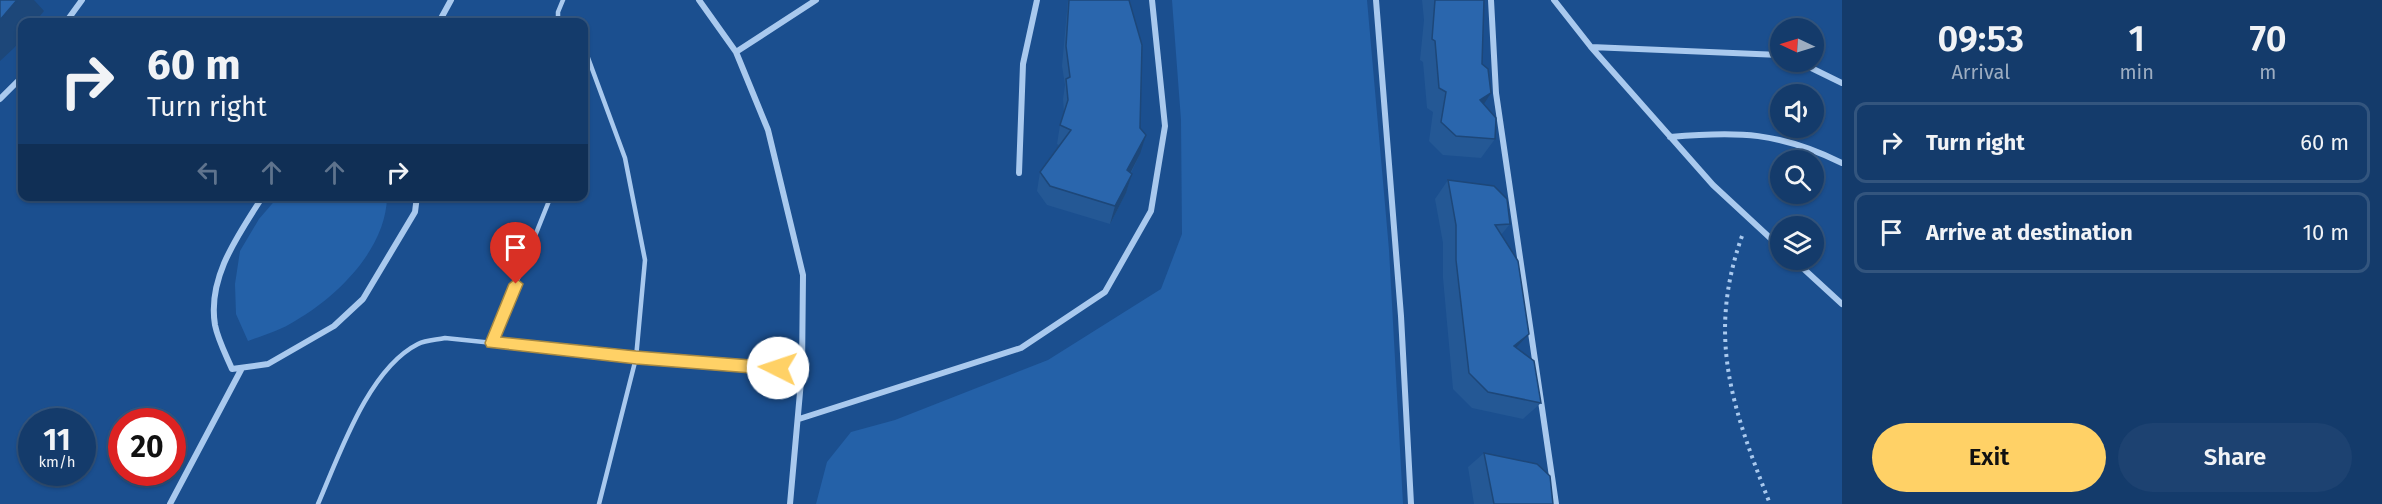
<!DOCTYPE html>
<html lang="en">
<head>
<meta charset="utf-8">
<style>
	body { margin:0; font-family:"Fira Sans",sans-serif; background:#1d4271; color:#f1f3f6; height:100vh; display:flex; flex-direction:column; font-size:22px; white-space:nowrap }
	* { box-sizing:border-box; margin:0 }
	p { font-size:20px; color:#9dadc1 }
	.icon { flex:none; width:33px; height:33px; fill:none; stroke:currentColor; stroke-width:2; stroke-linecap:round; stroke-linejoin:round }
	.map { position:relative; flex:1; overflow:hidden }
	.panel { display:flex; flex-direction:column; background:#143b6b; width:540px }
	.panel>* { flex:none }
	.top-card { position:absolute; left:18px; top:18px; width:570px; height:183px; border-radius:12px; box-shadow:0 2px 4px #0004,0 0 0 2px #33557e; background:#143b6b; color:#f1f3f6; overflow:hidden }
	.needle { width:39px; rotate:274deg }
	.controls { position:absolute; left:1770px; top:18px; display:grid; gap:12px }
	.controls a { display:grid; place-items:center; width:54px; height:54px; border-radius:50%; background:#143b6b; box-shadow:0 2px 4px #0004,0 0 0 2px #33557e; font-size:30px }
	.speed { position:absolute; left:18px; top:408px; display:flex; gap:12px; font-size:30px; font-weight:700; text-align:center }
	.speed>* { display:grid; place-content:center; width:78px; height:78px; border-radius:50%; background:#143b6b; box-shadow:0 2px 4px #0004,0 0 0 2px #33557e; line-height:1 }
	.speed small { font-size:15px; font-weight:400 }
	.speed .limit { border:9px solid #d22; background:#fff; color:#111 }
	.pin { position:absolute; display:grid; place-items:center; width:51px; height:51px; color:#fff; margin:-62px -26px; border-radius:50% 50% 50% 0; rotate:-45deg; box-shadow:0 0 6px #0007 }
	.pin .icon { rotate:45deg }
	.me { position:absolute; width:66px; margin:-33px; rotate:274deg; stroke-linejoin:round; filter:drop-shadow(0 0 4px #0008) }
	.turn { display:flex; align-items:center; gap:21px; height:126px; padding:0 30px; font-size:27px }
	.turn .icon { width:78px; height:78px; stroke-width:2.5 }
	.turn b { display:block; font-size:42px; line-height:51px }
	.lanes { display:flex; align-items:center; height:57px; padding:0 30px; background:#0003; justify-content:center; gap:30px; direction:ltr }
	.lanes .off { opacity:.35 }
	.eta { display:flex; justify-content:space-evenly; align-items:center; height:102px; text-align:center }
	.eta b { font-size:36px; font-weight:600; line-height:42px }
	.cta { display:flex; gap:12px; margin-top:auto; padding:12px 30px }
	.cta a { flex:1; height:69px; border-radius:36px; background:#ffd166; color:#111; font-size:24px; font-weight:600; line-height:69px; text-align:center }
	.cta a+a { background:#1d4271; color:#f1f3f6 }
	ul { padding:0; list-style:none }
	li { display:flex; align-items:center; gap:18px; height:81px; margin:0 12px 9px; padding:0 18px; border:3px solid #33557e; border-radius:12px }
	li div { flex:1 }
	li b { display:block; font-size:22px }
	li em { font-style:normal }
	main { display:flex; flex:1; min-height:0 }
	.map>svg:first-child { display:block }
</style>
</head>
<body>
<main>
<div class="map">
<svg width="1842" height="504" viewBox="0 0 1842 504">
	<rect width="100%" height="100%" fill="#1b4f8f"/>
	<path fill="#2461a8" d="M1172,0H1367L1389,250L1403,504H816L827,462L851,432L895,420L1048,360L1161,289L1182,234L1181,120Z
		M278,197H387C386,249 337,297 295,321C281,330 264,335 248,341L236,314L235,284L240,251L259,219Z"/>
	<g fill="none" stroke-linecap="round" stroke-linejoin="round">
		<path stroke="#a9c9ee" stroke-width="4" stroke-dasharray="3 4.5" stroke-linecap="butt" d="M1742,236C1706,338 1733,409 1770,504"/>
		<path stroke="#a9c9ee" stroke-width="4.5" d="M558,22V12L563,0
			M584,47L625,158L645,260L636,358L599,504
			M492,343L551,196
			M318,504C339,456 368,369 418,344C426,340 436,340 445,338L636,358L802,370"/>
		<path stroke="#a9c9ee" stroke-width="6" d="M699,0L736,52L768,130L803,275L802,370L790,504
			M1376,0L1401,316L1411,504
			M1491,0L1496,93L1556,504
			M1554,0L1591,47L1713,185L1780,247
			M66,22L82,0
			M439,22L451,0
			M1591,47L1780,55
			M736,52L816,0
			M1799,62L1842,83
			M0,99L22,77
			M1670,137C1739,131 1779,132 1842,163
			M1019,173L1023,64L1037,0
			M263,196C239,234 207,277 215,325C218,340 226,355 232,369L268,364L334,326L363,299L415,212L417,196
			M1794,260L1842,304
			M799,419L1021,348L1105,292L1151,211L1165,126L1152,0
			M170,504L242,368"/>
	</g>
	<path fill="#245895" d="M1068,0H1130L1140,128V154L1131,173L1132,174L1126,193L1110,224L1047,205L1037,191L1040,172L1059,145L1057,144L1060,125L1064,113L1063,99L1065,85L1062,66Z
		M1422,0H1484L1482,64L1484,104L1495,139L1481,158L1443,155L1429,141L1433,112L1427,108L1423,62L1420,60L1424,20Z
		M1448,180L1510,224L1501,235L1516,348L1541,403L1523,419L1472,408L1453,389L1443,278V243L1435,199Z
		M1484,453L1553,504H1474L1468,467Z"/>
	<path fill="#1d4779" d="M17,0H34L44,11L35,22H22V38L14,48L0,61V20Z
		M1491,93L1478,113L1480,100Z
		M1146,135L1140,154L1122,189L1127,170Z
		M1132,174L1126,193L1110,224L1115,206Z
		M1529,334L1513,351L1514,346Z"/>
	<path fill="#2a66ad" stroke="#1d4779" stroke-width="1.5" d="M0,0H17L0,20Z
		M1069,0H1129L1142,45L1140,128L1146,135L1127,170L1132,174L1115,206L1050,186L1040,172L1071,130L1060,125L1068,100L1066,79L1070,77L1066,46Z
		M1435,0H1484L1482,64L1488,69L1491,93L1480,100L1496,118L1495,139L1456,136L1441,122L1446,92L1439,88L1435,41L1432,39Z
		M1448,180L1494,186L1507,199L1510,224L1495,225L1518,261L1529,334L1514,346L1534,361L1541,403L1488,392L1469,373L1456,260V225Z
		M1484,453L1537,464L1550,476L1553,504H1494Z"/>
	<path fill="#ffd166" stroke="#a68842" stroke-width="1.5" d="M516,278L523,284L501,337L636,351L778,362L786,368L778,375L636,364L487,347L485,343L509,284Z"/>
</svg>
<div class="controls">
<a><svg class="needle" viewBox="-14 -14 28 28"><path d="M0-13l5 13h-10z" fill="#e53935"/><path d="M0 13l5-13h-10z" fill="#9dadc1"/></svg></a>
<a><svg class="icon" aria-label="sound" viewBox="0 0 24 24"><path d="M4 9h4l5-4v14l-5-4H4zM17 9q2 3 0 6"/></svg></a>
<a><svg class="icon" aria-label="search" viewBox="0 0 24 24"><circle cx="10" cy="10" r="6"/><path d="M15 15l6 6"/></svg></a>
<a><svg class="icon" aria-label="layers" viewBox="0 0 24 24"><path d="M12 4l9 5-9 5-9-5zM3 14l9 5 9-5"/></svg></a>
</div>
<div class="speed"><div>11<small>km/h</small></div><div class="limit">20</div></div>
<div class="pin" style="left:516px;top:284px;background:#d93025"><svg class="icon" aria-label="arrive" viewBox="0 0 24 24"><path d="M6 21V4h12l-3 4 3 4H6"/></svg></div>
<svg class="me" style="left:778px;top:368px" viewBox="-20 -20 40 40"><circle r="19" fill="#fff"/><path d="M0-13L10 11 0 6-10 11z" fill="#ffd166"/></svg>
<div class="top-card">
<div class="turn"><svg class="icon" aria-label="right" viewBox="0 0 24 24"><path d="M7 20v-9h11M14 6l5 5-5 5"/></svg><div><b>60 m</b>Turn right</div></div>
<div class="lanes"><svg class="icon off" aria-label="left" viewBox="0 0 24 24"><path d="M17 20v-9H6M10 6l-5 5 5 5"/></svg><svg class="icon off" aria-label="ahead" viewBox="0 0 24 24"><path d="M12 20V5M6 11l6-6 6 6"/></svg><svg class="icon off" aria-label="ahead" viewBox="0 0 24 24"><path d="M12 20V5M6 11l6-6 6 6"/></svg><svg class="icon" aria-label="right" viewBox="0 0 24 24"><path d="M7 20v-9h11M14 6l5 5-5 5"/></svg></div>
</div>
</div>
<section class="panel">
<div class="eta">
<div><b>09:53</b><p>Arrival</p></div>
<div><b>1</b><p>min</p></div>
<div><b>70</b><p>m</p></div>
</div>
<ul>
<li><svg class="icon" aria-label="right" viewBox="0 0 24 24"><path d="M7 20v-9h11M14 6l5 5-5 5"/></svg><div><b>Turn right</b></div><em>60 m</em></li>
<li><svg class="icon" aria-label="arrive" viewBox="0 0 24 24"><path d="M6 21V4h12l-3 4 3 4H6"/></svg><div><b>Arrive at destination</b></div><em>10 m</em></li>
</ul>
<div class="cta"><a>Exit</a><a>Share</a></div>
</section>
</main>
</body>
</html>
